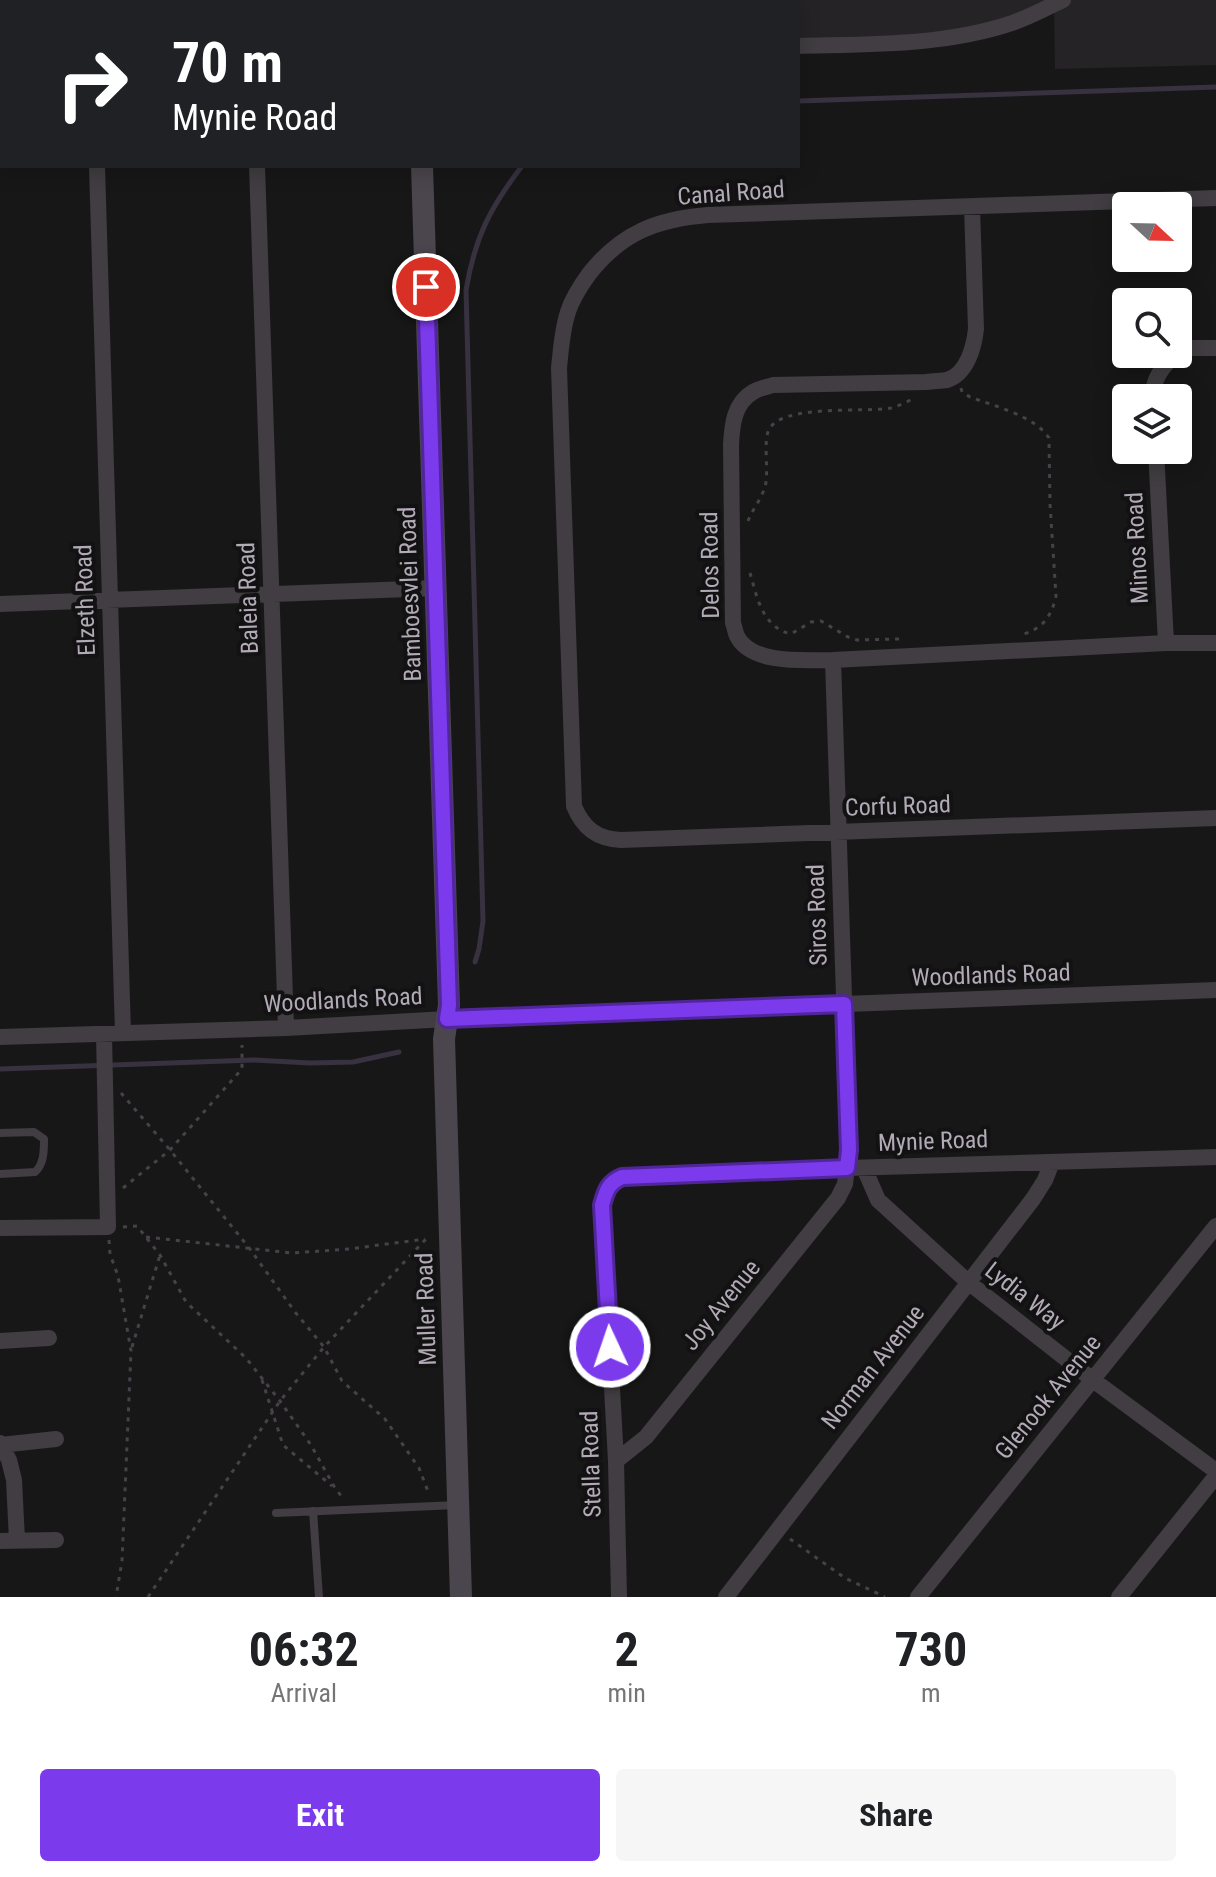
<!DOCTYPE html>
<html lang="en">
<head>
<meta charset="utf-8">
<style>
	body { margin:0; font-family:"Roboto Condensed",sans-serif; background:#f6f6f6; color:#202124; height:100vh; display:flex; flex-direction:column; font-size:30px; white-space:nowrap }
	* { box-sizing:border-box; margin:0 }
	p { font-size:26px; color:#757577 }
	.icon { flex:none; width:44px; height:44px; fill:none; stroke:currentColor; stroke-width:2; stroke-linecap:round; stroke-linejoin:round }
	.map { position:relative; height:1597px; overflow:hidden }
	.details { display:flex; flex-direction:column; background:#fff; flex:1 }
	.details>* { flex:none }
	.top-card { position:absolute; left:0px; top:0px; width:800px; height:168px; box-shadow:0 4px 20px #0003; background:#202124; color:#fff; overflow:hidden }
	.needle { width:52px; rotate:112deg }
	.tools { position:absolute; left:1112px; top:192px; display:grid; gap:16px }
	.tools a { display:grid; place-items:center; width:80px; height:80px; border-radius:8px; background:#fff; box-shadow:0 4px 20px #0003; font-size:40px }
	.pin { position:absolute; display:grid; place-items:center; width:68px; height:68px; color:#fff; margin:-34px; border:4px solid #fff; border-radius:50%; box-shadow:0 2px 8px #0007 }
	.me { position:absolute; width:88px; margin:-44px; rotate:357deg; stroke-linejoin:round; filter:drop-shadow(0 0 6px #0008) }
	.turn { display:flex; align-items:center; gap:28px; height:168px; padding:0 40px; font-size:36px }
	.turn .icon { width:104px; height:104px; stroke-width:2.5 }
	.turn b { display:block; font-size:56px; line-height:68px }
	.eta { display:flex; justify-content:space-evenly; align-items:center; height:136px; text-align:center }
	.eta b { font-size:48px; font-weight:700; line-height:56px }
	.action { display:flex; gap:16px; margin-top:auto; padding:16px 40px }
	.action a { flex:1; height:92px; border-radius:8px; background:#7c3aed; color:#fff; font-size:32px; font-weight:700; line-height:92px; text-align:center }
	.action a+a { background:#f6f6f6; color:#202124 }
	.map>svg:first-child { display:block }
</style>
</head>
<body>
<div class="map">
<svg width="1216" height="1597" viewBox="0 0 1216 1597">
	<rect width="100%" height="100%" fill="#181718"/>
	<path fill="#252325" d="M107,0H1216V65L1055,69L1054,6L1013,23L798,49V2H107Z"/>
	<g fill="none" stroke-linecap="round" stroke-linejoin="round">
		<path stroke="#383140" stroke-width="5" d="M798,101L1216,87
			M475,962L479,949L483,921L466,290C475,237 490,208 522,166
			M0,1069L254,1060L310,1063L353,1062L399,1052"/>
		<path stroke="#474249" stroke-width="3" stroke-dasharray="4 6" stroke-linecap="butt" d="M0,102L2,100
			M961,388L962,392L970,397C994,406 1035,416 1049,438L1050,504L1056,596C1052,615 1043,629 1023,634
			M748,521C753,508 764,496 766,482C768,469 764,442 768,432C777,403 866,413 891,408C899,406 907,402 914,398
			M750,573C757,597 762,627 791,634L811,622L821,621L848,637L857,640L900,639
			M121,1093L170,1150L250,1249L295,1312L324,1347L342,1381L385,1419L419,1468L429,1494
			M123,1188L170,1150L242,1069V1045
			M123,1227L137,1226L160,1255L186,1302L246,1358L280,1401L311,1445L335,1488L342,1497
			M146,1237L292,1253L349,1249L425,1239
			M109,1240L110,1254L118,1276L131,1351L122,1561L116,1597
			M132,1347L160,1255
			M262,1380L283,1445L332,1486
			M790,1539L845,1578L885,1597
			M148,1597L280,1401L324,1347L426,1239L431,1238"/>
		<path stroke="#413d42" stroke-width="8" d="M682,0V2
			M0,1133L34,1132L44,1139C44,1151 44,1164 35,1172L0,1174
			M313,1511L319,1597
			M276,1513L457,1505"/>
		<path stroke="#413d42" stroke-width="16" d="M108,0V2
			M798,46C869,44 944,46 1012,23C1030,17 1046,8 1063,0
			M0,60H2
			M0,139H2
			M97,166L123,1033
			M257,166L286,1028
			M1216,198L708,215C657,219 621,233 589,274C581,285 572,299 568,312C562,330 561,349 559,368L574,806C583,828 597,839 621,840L1216,818
			M972,207L976,329C974,347 967,374 947,380C941,381 933,381 927,382L773,385C767,387 759,388 753,392C734,403 732,425 731,445L733,623C735,628 735,632 737,636C751,665 806,660 833,660L1166,643H1216
			M1178,353L1189,348H1216
			M1153,398C1152,379 1163,365 1177,354
			M1156,450L1166,643
			M0,604L436,588
			M0,1037L286,1028L447,1019L1216,990
			M864,1168L878,1200L968,1282L1093,1380L1216,1471
			M0,1228L108,1227L104,1034
			M0,1341L49,1338
			M0,1443L9,1460L14,1480L17,1540
			M0,1445L56,1439
			M616,1461L646,1437L838,1198L845,1184L849,1150L833,660
			M0,1541L56,1540
			M619,1597L616,1461L602,1205C606,1191 608,1183 622,1177L847,1168L1216,1157
			M726,1597L1033,1199L1045,1180L1052,1162
			M918,1597L1216,1226
			M1119,1597L1216,1476"/>
		<path stroke="#4b464d" stroke-width="22" d="M417,0V2
			M422,166L449,1005L444,1039L461,1597"/>
	</g>
	<g fill="none" stroke-linecap="round" stroke-linejoin="round">
		<g stroke="#51269a" stroke-width="20">
			<path id="route" d="M426,287L449,1005L447,1019L844,1004L849,1150L847,1168L622,1177C608,1183 606,1191 602,1205L610,1347"/>
		</g>
		<use href="#route" stroke="#7c3aed" stroke-width="14"/>
	</g>
	<g text-anchor="middle" dominant-baseline="central" stroke-width="8" stroke-linejoin="round" paint-order="stroke">
		<g font-size="24" fill="#b3aab7" stroke="#131213">
			<text transform="translate(731 193) rotate(-4)">Canal Road</text>
			<text transform="translate(1137 548) rotate(-93)">Minos Road</text>
			<text transform="translate(710 565) rotate(-91)">Delos Road</text>
			<text transform="translate(410 594) rotate(-92)">Bamboesvlei Road</text>
			<text transform="translate(248 598) rotate(-92)">Baleia Road</text>
			<text transform="translate(85 600) rotate(-92)">Elzeth Road</text>
			<text transform="translate(898 806) rotate(-2)">Corfu Road</text>
			<text transform="translate(817 915) rotate(-92)">Siros Road</text>
			<text transform="translate(991 975) rotate(-2)">Woodlands Road</text>
			<text transform="translate(343 1000) rotate(-3)">Woodlands Road</text>
			<text transform="translate(933 1141) rotate(-2)">Mynie Road</text>
			<text transform="translate(1025 1296) rotate(38)">Lydia Way</text>
			<text transform="translate(721 1305) rotate(-51)">Joy Avenue</text>
			<text transform="translate(426 1309) rotate(-92)">Muller Road</text>
			<text transform="translate(873 1367) rotate(-52)">Norman Avenue</text>
			<text transform="translate(1048 1397) rotate(-51)">Glenook Avenue</text>
			<text transform="translate(591 1464) rotate(-92)">Stella Road</text>
		</g>
	</g>
</svg>
<div class="tools">
<a><svg class="needle" viewBox="-14 -14 28 28"><path d="M0-13l5 13h-10z" fill="#e53935"/><path d="M0 13l5-13h-10z" fill="#757577"/></svg></a>
<a><svg class="icon" aria-label="search" viewBox="0 0 24 24"><circle cx="10" cy="10" r="6"/><path d="M15 15l6 6"/></svg></a>
<a><svg class="icon" aria-label="layers" viewBox="0 0 24 24"><path d="M12 4l9 5-9 5-9-5zM3 14l9 5 9-5"/></svg></a>
</div>
<div class="pin" style="left:426px;top:287px;background:#d93025"><svg class="icon" aria-label="arrive" viewBox="0 0 24 24"><path d="M6 21V4h12l-3 4 3 4H6"/></svg></div>
<svg class="me" style="left:610px;top:1347px" viewBox="-20 -20 40 40"><circle r="17" fill="#7c3aed" stroke="#fff" stroke-width="3"/><path d="M0-11L8 9 0 5-8 9z" fill="#fff"/></svg>
<div class="top-card">
<div class="turn"><svg class="icon" aria-label="right" viewBox="0 0 24 24"><path d="M7 20v-9h11M14 6l5 5-5 5"/></svg><div><b>70 m</b>Mynie Road</div></div>
</div>
</div>
<section class="details">
<div class="eta">
<div><b>06:32</b><p>Arrival</p></div>
<div><b>2</b><p>min</p></div>
<div><b>730</b><p>m</p></div>
</div>
<div class="action"><a>Exit</a><a>Share</a></div>
</section>
</body>
</html>
